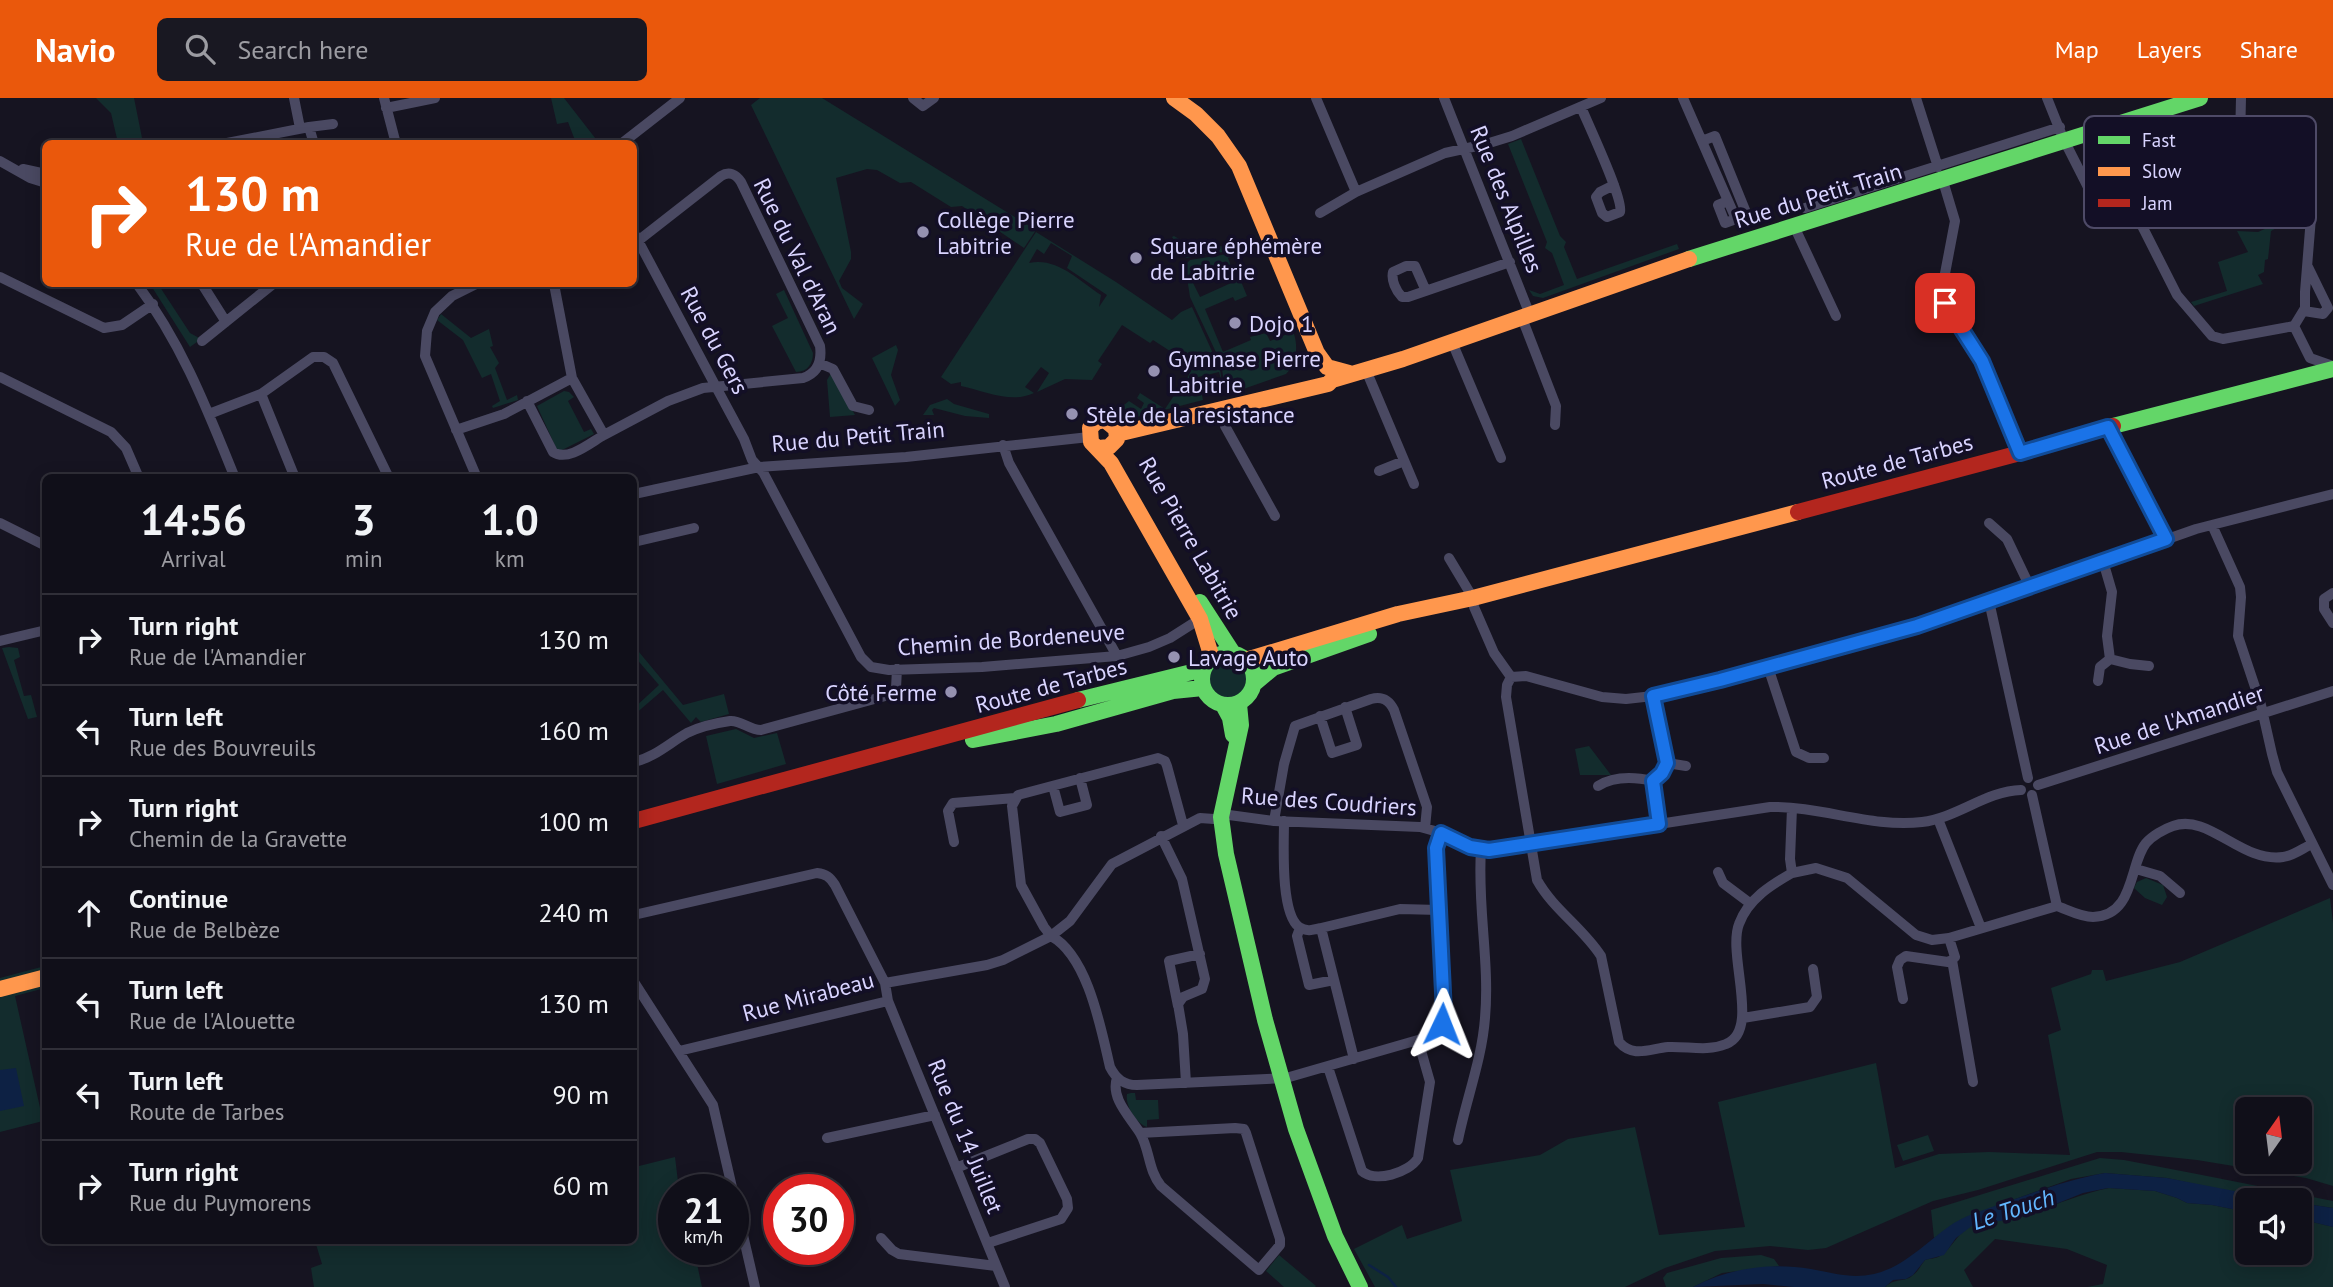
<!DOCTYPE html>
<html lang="en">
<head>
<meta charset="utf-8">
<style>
	body { margin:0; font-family:"PT Sans",sans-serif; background:#191822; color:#f1f3f6; height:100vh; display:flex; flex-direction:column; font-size:26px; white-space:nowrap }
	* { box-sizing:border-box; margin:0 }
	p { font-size:23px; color:#9c9ca2 }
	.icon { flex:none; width:38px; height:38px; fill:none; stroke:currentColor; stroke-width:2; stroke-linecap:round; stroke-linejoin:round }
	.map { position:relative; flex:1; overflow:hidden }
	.sheet { position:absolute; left:42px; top:376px; width:595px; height:770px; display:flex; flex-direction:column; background:#100f19; border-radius:10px; box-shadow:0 4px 18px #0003,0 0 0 2px #302f38 }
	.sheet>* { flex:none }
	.banner { position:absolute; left:42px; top:42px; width:595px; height:147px; border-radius:10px; box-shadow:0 4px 18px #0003,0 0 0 2px #302f38; background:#ea580c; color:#fff; overflow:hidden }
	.needle { width:46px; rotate:14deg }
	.controls { position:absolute; left:2235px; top:999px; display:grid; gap:14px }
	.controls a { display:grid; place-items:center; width:77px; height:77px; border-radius:10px; background:#100f19; box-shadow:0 4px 18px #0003,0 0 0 2px #302f38; font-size:35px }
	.speed { position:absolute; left:658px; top:1076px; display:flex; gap:14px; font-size:35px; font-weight:700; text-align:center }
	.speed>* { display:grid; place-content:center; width:91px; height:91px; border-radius:50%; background:#100f19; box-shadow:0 4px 18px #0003,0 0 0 2px #302f38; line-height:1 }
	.speed small { font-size:18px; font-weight:400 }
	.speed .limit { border:10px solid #d22; background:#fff; color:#111 }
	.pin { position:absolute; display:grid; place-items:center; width:60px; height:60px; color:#fff; margin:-30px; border-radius:14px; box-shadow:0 4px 10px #0006 }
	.me { position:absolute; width:77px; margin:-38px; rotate:2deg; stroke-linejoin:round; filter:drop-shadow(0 0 5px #0008) }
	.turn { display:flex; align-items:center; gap:24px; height:147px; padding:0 28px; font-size:32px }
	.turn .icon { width:91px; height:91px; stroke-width:2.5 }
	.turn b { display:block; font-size:49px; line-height:60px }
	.eta { display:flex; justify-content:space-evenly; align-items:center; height:119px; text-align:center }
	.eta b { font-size:42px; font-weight:600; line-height:49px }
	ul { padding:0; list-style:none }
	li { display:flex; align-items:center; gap:21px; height:91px; padding:0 28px; border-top:2px solid #302f38 }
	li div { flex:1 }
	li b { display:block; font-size:26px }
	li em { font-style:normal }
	header { display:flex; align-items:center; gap:42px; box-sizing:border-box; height:98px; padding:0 35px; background:#ea580c; color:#fff }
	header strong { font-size:33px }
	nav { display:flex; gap:38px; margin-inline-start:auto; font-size:24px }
	.search { width:490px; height:63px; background:#191822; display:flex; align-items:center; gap:18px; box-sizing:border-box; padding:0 24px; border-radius:10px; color:#9c9ca2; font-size:26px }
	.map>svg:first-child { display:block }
</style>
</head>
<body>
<header>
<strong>Navio</strong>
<div class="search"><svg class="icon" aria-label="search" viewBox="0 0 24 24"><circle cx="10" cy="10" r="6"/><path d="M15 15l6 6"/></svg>Search here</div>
<nav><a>Map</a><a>Layers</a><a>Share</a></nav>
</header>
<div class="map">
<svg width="2333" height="1189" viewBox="0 0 2333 1189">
	<rect width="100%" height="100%" fill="#161421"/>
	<path fill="#132c2d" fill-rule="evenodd" d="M96,0H134L143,45H118L111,15Z
		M551,0H564L599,45H576L568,24L557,26Z
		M760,0H822L1036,132L1024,150L962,108L951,109L911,84L900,85L877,72L867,71L836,80L851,154V161L839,183L842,190L863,206L854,221L751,7Z
		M1521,41L1560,138L1566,144L1564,149L1577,181L1677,146L1679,151L1543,200L1533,198L1529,192L1540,196L1564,187L1552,155L1545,150L1547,144L1508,46Z
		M2294,93L2301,110L2304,129L2282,127L2271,133L2268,161L2265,162L2264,174L2258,177L2263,186L2194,208L2191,204L2227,193L2218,164L2248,154L2237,133L2258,134L2292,119Z
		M1036,134L1116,184L1172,222L1181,214L1192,209L1220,271L1222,285L1219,274L1198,279L1203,302L1133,320L1120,310L1129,303L1141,311L1144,305L1137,300L1140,295L1165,311L1183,284L1185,285L1193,268L1153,242L1150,245L1122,227L1098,263L1102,266L1092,282L1065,281L1037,294L1049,275L1041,269L1025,289L1034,295C1011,306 985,293 961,288V284L951,286L941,279ZM1051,145L1072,158L1067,170L1107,197L1099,209L1101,197C1078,182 1057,159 1029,165L1037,151L1044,156Z
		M1174,138L1189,147L1212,146L1235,152L1186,160L1172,139Z
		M1234,155L1235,158L1228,160L1231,168L1192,183L1200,199L1240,181L1247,198L1235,203L1233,199L1205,211L1223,254L1251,242L1250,239L1266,235L1270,243L1290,235L1294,236C1298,248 1297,266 1286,276L1226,297L1221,265L1190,199L1185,167L1190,162Z
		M150,186H158L190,235L201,241L190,249Z
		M784,192L813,255C813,265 808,274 796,274L772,228L788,220L776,196Z
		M441,216L471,240L489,231L493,248L490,249L499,265L495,270L507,302L517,297L518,302L493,310L492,308L500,303L491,276L482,280L463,242L437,222Z
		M896,247L898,252L891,277L900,302L895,308L872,260Z
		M830,277H833L855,317L830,319L827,282Z
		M564,293L569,294L574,299L568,303L584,334L591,331L594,336L558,354L537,308Z
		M947,301L954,306L989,316V320L965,318L934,310L932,312L934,317H923L930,307Z
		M634,548L683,607L724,596L729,616L701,624L696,619L691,625L663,592L634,617V610L659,587L634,558Z
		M9,549L18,550L20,559L14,562L24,598L31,597L37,619L28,621L2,550Z
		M1207 582a22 22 0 1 1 44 0a22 22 0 1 1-44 0Z
		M736,631L754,640L777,635L786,666L717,686L706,638Z
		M1589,648L1611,677H1580L1575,651Z
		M2146,780L2163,787L2167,799L2162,807L2145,800L2134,790L2137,784Z
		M2330,800L2333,825V1088L2306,1080L2197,1062L2121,1054H2097L1978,1092L1933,1103L1826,1150L1808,1152L1770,1148L1715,1153L1665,1170L1625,1189H1375L1354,1151L1402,1127L1407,1141L1462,1123L1450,1072L1540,1057L1568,1041L1635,1029L1659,1137L1745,1129L1718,1004L1876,965L1895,1070L1939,1056L1989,1054L2070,1057L2048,937L2061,932L2051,890L2091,876L2092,872H2103L2106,883L2180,864ZM2247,1012H2300V1064H2247Z
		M45,868V890L15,898L43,1023L0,1034V880Z
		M1131,995H1135L1136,1002H1158L1159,1021L1147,1022V1029C1136,1025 1125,1008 1127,996Z
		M1928,1037L1934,1053L1903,1063L1897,1047Z
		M675,1059L679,1092H674V1152H694L702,1189H314L311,1170L322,1166L315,1143H634V1063L639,1068Z
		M2100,1060L2124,1062L2202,1077L2333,1103V1110L2300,1105V1102L2255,1099L2167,1080L2105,1075L2071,1081L1974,1116L1956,1125L1934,1140L1931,1112Z
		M2109,1090L2155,1093L2177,1100L2187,1105L2212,1107L2247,1114V1155H2300V1121L2333,1129V1189H2087L2103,1186L2107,1167L2067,1151L1995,1141L1964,1172L1973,1189H1885C1896,1179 1905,1185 1913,1177C1918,1174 1921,1167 1925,1162C1930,1160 1936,1161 1940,1158C1954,1149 1959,1131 1976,1125C1988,1121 2002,1123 2014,1120C2046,1111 2076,1097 2109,1090Z
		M1279,1157L1316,1188L1315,1189H1284L1266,1173Z
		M1761,1157L1774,1161L1779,1168L1722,1175L1693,1189H1666L1663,1180L1667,1175L1721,1160Z"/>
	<path fill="#0d2144" d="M16,970L24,1008L0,1013V972Z
		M2105,1075L2167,1080L2281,1102H2247V1114L2212,1107L2187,1105L2177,1100L2155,1093L2108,1090L2083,1095L2051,1108L2001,1123L1977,1124L1956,1140L1944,1157L1925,1162L1913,1177L1906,1181L1893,1182L1885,1189H1794L1763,1186L1693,1189C1729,1170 1771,1164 1811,1171C1833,1175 1851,1181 1874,1176C1905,1169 1928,1142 1954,1125C1971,1115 1990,1110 2009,1103C2041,1092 2071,1081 2105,1075Z
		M2300,1105L2333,1110V1129L2300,1121Z"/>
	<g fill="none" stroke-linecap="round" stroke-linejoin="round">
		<path stroke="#0d2144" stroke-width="2.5" d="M1369,1167L1388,1179L1396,1189"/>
		<path stroke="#4a4962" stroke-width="10" d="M294,0L300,30
			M384,0L396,46
			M913,0L923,8L934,0
			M1316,0L1356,94L1445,55L1486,46L1512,38L1601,0
			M1444,0L1530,217
			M1683,0L1736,121L1747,117L1715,38L1702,43
			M1916,0L1938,69
			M2047,0L2063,40L2097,107C2109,117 2124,109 2137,118L2177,197L2212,238L2223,241L2294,228
			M2241,0L2240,43L2257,79L2265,85L2303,88L2311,99L2312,107L2305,194V210L2294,228
			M1581,9C1588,26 1624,102 1620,114L1607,119L1602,115L1596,99L1600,94L1614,87
			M386,10L435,0
			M309,29L333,26
			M222,46L309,29L314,46
			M621,46L680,0
			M0,63L30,80L46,85
			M23,71L46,76
			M1943,83L1955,123L1943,186L1945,205L1982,263L2020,355
			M1728,103L1718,107L1725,125L1736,121
			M1805,110L2060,29
			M1320,115L1356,94
			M1794,128L1836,218
			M634,135L715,287L744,341L752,362L763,374L861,559L871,569L889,572L982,569L1117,558L1149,549L1170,540L1203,519
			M0,179L104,230L122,227L153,206
			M137,186C182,246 207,311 235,380
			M202,186L226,224
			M476,186L452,198L435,214L427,233L425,258L477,380
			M554,186L572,280L604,337L668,303L703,290L803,280C818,275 822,263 820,248L741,84C736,76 729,73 721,78L634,146
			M1426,193L1415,168H1406L1393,174C1391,182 1396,193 1402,199H1408L1510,164
			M2304,213L2323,216L2328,210L2308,169
			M1522,220L1556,308L1555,327
			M2294,228L2310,260L2333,268
			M202,243L273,186
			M1452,244L1501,360
			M819,265L833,271L853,308L869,312
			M1366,272L1414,386
			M0,279L111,334L126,350L139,380
			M261,296L295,380
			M527,303L553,354C568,364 590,345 604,337
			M1220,312L1225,328L1275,418
			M209,316L261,296L313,259H324L333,265L389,380
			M2108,329L2166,441
			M456,332L504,316L572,280
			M1003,347L1009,365L1117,558
			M1379,373L1404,363
			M634,396L759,369L906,359L1089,339
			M0,425L46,448
			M1989,425L2007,441L2030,489
			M2212,427L2240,489L2241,499L2238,538L2261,607L2272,656L2277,674L2333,787
			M634,444L694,430
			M1449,460L1473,500L1474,509L1494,555L1511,579
			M2333,495L2324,501V511L2333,525
			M1989,503L2028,680
			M0,543L46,532
			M2110,561L2130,566L2149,568
			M1768,569L1796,654L1809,660H1824
			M1511,579L1526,578L1602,599L1626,601L1653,598L1720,582L1917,529L2196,431L2333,396
			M1511,579L1507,587L1506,599L1537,782C1553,811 1583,830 1601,858L1619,944C1633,960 1649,951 1668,949C1688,948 1707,954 1726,946C1761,933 1727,857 1739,826C1748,801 1771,787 1792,775L1790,761L1792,710
			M2098,583L2100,569L2110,561L2107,538L2112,494L2103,463
			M1653,598L1667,665L1662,675L1653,683L1659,726
			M1320,618L1332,655L1357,647L1345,609
			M634,664C655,659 668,646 687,635C699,629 716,625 730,623C741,622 749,632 761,632L889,597L896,590L897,571
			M1667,665L1686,668
			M2038,687L2333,593
			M1053,688L1060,714L1087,707L1080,680
			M1598,688C1614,678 1635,679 1653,683
			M2032,697L2057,808C2068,812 2081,819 2093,819C2135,818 2129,766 2146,745C2152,738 2164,731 2173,728C2209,715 2241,765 2283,759C2293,758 2303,750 2312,746
			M1938,721L1981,830
			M1274,723L1284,666L1295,628L1371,601C1382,598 1389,602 1394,612L1427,709L1425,730
			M1284,723C1284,745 1280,815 1299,829C1306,834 1313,832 1321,830L1354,961
			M1441,735L1436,750L1444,915C1442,932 1433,937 1418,942L1286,980L1137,987C1124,987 1116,981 1110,969C1101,931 1088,858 1051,838L1070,823L1112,766L1200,720L1214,721L1229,717L1274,723L1420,729C1428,731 1436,733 1443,736C1459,742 1471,752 1489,752L1770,709C1821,708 1872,730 1922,724C1957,720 1986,693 2021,692
			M1161,738L1182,781L1205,881L1202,891L1183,899L1178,906L1183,936L1186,985
			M954,744L948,713L953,705L1015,700
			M2136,771L2160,778L2180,795
			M1718,774L1723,785L1751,806
			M1792,775L1816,770L1847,780L1916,837L1932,842L1949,840L2057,808
			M634,817L817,775C826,776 830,779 835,787L885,885
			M1300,830L1297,838L1309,887L1334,882
			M1321,830L1400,811L1439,812
			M1949,840L1955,859L1952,862L1973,984
			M634,884L713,1007L755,1189
			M1903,901L1897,869L1900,862L1906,858L1948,864L1952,862
			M888,903L1005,1189
			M1178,908L1169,863L1200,856
			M1743,920L1810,909L1817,899L1813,871
			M679,953L888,903L885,885L987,867L1003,862L1051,838L1044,829L1021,787L1012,708L1018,697L1158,660L1165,663L1167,668L1183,727
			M1328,969L1362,1073C1375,1085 1409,1075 1418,1060L1430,984L1418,942
			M1117,980C1110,1000 1130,1019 1140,1035
			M1235,1030L1244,1031L1246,1035L1280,1141V1147L1259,1172L1161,1088C1148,1072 1150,1052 1140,1035Z
			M827,1040L935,1017
			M1458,1042C1466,1002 1482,961 1485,920C1490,864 1477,808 1481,752
			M956,1070L1028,1041H1035L1040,1045L1067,1101L1068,1110L1061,1121L988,1145
			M881,1140L892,1152L899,1156L996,1168"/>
		<path stroke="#63d668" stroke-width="16" d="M1689,161L2200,0
			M2113,328L2333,271
			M1200,504L1233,555
			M1202 581a26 26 0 1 1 52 0a26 26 0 1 1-52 0Z
			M1255,585L1273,570L1369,536
			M1078,602L1204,571
			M1239,606L1241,627L1221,719L1226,756L1265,922L1296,1031L1335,1138L1360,1189
			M1223,607L1230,620L1233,637
			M973,642L1056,626L1173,593L1203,590"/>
		<path stroke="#ff974d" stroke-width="16" d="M1174,0L1196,16L1218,38L1239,68L1317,255L1327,269L1349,275
			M1117,336L1328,286L1332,282L1403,261L1689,161
			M1099,350L1109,349L1117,341L1116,331L1105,322L1096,324L1090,330L1091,344L1111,365L1200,521L1212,560
			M1246,562L1398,516L1473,500L1798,414
			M0,891L46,879"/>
		<path stroke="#b3261e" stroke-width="16" d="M1798,414L2020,355L2113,328
			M634,723L1078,602"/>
	</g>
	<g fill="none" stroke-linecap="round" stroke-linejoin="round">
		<g stroke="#114b97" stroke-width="18">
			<path id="route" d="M1442,926L1444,915L1436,750L1441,735L1470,749L1489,752L1659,726L1653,683L1662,675L1667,665L1653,598L1720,582L1917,528L2166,441L2108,329L2020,355L1982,263L1945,205"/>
		</g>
		<use href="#route" stroke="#1a73e8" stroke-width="12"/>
	</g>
	<g fill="#9591b1" stroke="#130f26" stroke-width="2.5">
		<circle cx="923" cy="134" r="7"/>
		<circle cx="1136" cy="160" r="7"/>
		<circle cx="1235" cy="225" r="7"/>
		<circle cx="1154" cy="273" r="7"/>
		<circle cx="1072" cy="316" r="7"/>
		<circle cx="1174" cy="559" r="7"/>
		<circle cx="951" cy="594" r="7"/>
	</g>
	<g text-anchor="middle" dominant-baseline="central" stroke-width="7" stroke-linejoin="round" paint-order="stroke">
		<g font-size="23" fill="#d9d4ff" stroke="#130f26">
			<text transform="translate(1818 97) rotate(-17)">Rue du Petit Train</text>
			<text transform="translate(1507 101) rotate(68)">Rue des Alpilles</text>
			<text transform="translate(798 158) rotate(64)">Rue du Val d'Aran</text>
			<text transform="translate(715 242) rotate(62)">Rue du Gers</text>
			<text transform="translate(858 338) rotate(-5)">Rue du Petit Train</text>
			<text transform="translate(1897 363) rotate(-15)">Route de Tarbes</text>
			<text transform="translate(1191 440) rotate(60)">Rue Pierre Labitrie</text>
			<text transform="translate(1011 541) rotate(-4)">Chemin de Bordeneuve</text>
			<text transform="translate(1051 587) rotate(-15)">Route de Tarbes</text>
			<text transform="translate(2179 621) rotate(-18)">Rue de l'Amandier</text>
			<text transform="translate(1329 703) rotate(4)">Rue des Coudriers</text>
			<text transform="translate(808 898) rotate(-15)">Rue Mirabeau</text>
			<text transform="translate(966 1038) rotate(68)">Rue du 14 Juillet</text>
		</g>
		<g font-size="23" fill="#d9d4ff" stroke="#130f26" text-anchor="start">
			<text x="937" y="121">Collège Pierre<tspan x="937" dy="26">Labitrie</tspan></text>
			<text x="1150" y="147">Square éphémère<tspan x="1150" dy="26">de Labitrie</tspan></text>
			<text x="1249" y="225">Dojo 1</text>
			<text x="1168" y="260">Gymnase Pierre<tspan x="1168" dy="26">Labitrie</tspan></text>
			<text x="1086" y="316">Stèle de la resistance</text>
			<text x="1188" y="559">Lavage Auto</text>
			<text x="937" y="594" text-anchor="end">Côté Ferme</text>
		</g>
		<g font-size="24" font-style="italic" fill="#62b6ff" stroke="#130f26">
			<text transform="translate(2013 1111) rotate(-18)">Le Touch</text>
		</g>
	</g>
	<rect x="2084" y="18" width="232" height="112" rx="10" fill="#130f26" stroke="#4e4a67" stroke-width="2"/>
	<rect x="2098" y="38" width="32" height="8" fill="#63d668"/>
	<rect x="2098" y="69" width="32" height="9" fill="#ff974d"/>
	<rect x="2098" y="101" width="32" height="8" fill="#b3261e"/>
	<g font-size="19" fill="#d9d4ff">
		<text x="2142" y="49">Fast</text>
		<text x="2142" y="80">Slow</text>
		<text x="2142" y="112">Jam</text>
	</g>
</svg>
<div class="controls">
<a><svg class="needle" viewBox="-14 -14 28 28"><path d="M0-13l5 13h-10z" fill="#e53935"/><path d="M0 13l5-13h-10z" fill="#9c9ca2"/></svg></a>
<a><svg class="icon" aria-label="sound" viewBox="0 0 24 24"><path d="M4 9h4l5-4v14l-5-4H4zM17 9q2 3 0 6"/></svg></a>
</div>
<div class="speed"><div>21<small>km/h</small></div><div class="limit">30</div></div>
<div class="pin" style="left:1945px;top:205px;background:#d93025"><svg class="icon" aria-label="arrive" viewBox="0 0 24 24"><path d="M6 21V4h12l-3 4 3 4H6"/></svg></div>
<svg class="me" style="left:1442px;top:926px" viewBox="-20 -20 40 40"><path d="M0-17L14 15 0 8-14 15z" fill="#1a73e8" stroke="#fff" stroke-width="4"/></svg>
<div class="banner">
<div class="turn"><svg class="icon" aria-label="right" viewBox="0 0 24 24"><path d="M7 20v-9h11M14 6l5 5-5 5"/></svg><div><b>130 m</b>Rue de l'Amandier</div></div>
</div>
<section class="sheet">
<div class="eta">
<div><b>14:56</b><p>Arrival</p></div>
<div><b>3</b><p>min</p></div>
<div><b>1.0</b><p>km</p></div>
</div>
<ul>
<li><svg class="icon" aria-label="right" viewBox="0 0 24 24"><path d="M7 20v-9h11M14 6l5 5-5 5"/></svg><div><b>Turn right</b><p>Rue de l'Amandier</p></div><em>130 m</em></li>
<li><svg class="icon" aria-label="left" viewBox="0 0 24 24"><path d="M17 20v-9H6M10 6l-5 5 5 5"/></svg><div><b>Turn left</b><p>Rue des Bouvreuils</p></div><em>160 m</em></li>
<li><svg class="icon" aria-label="right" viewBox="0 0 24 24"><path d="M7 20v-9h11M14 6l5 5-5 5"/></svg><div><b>Turn right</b><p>Chemin de la Gravette</p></div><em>100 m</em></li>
<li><svg class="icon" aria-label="ahead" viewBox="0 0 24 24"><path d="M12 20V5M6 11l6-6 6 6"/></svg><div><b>Continue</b><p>Rue de Belbèze</p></div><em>240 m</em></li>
<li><svg class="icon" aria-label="left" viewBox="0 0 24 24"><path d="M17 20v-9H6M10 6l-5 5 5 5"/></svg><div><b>Turn left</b><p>Rue de l'Alouette</p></div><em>130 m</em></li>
<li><svg class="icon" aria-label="left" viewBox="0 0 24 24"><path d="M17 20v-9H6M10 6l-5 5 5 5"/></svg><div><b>Turn left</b><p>Route de Tarbes</p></div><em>90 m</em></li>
<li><svg class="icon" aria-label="right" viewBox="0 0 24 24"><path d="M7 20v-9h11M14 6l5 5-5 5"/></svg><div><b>Turn right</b><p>Rue du Puymorens</p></div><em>60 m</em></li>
</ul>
</section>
</div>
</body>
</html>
